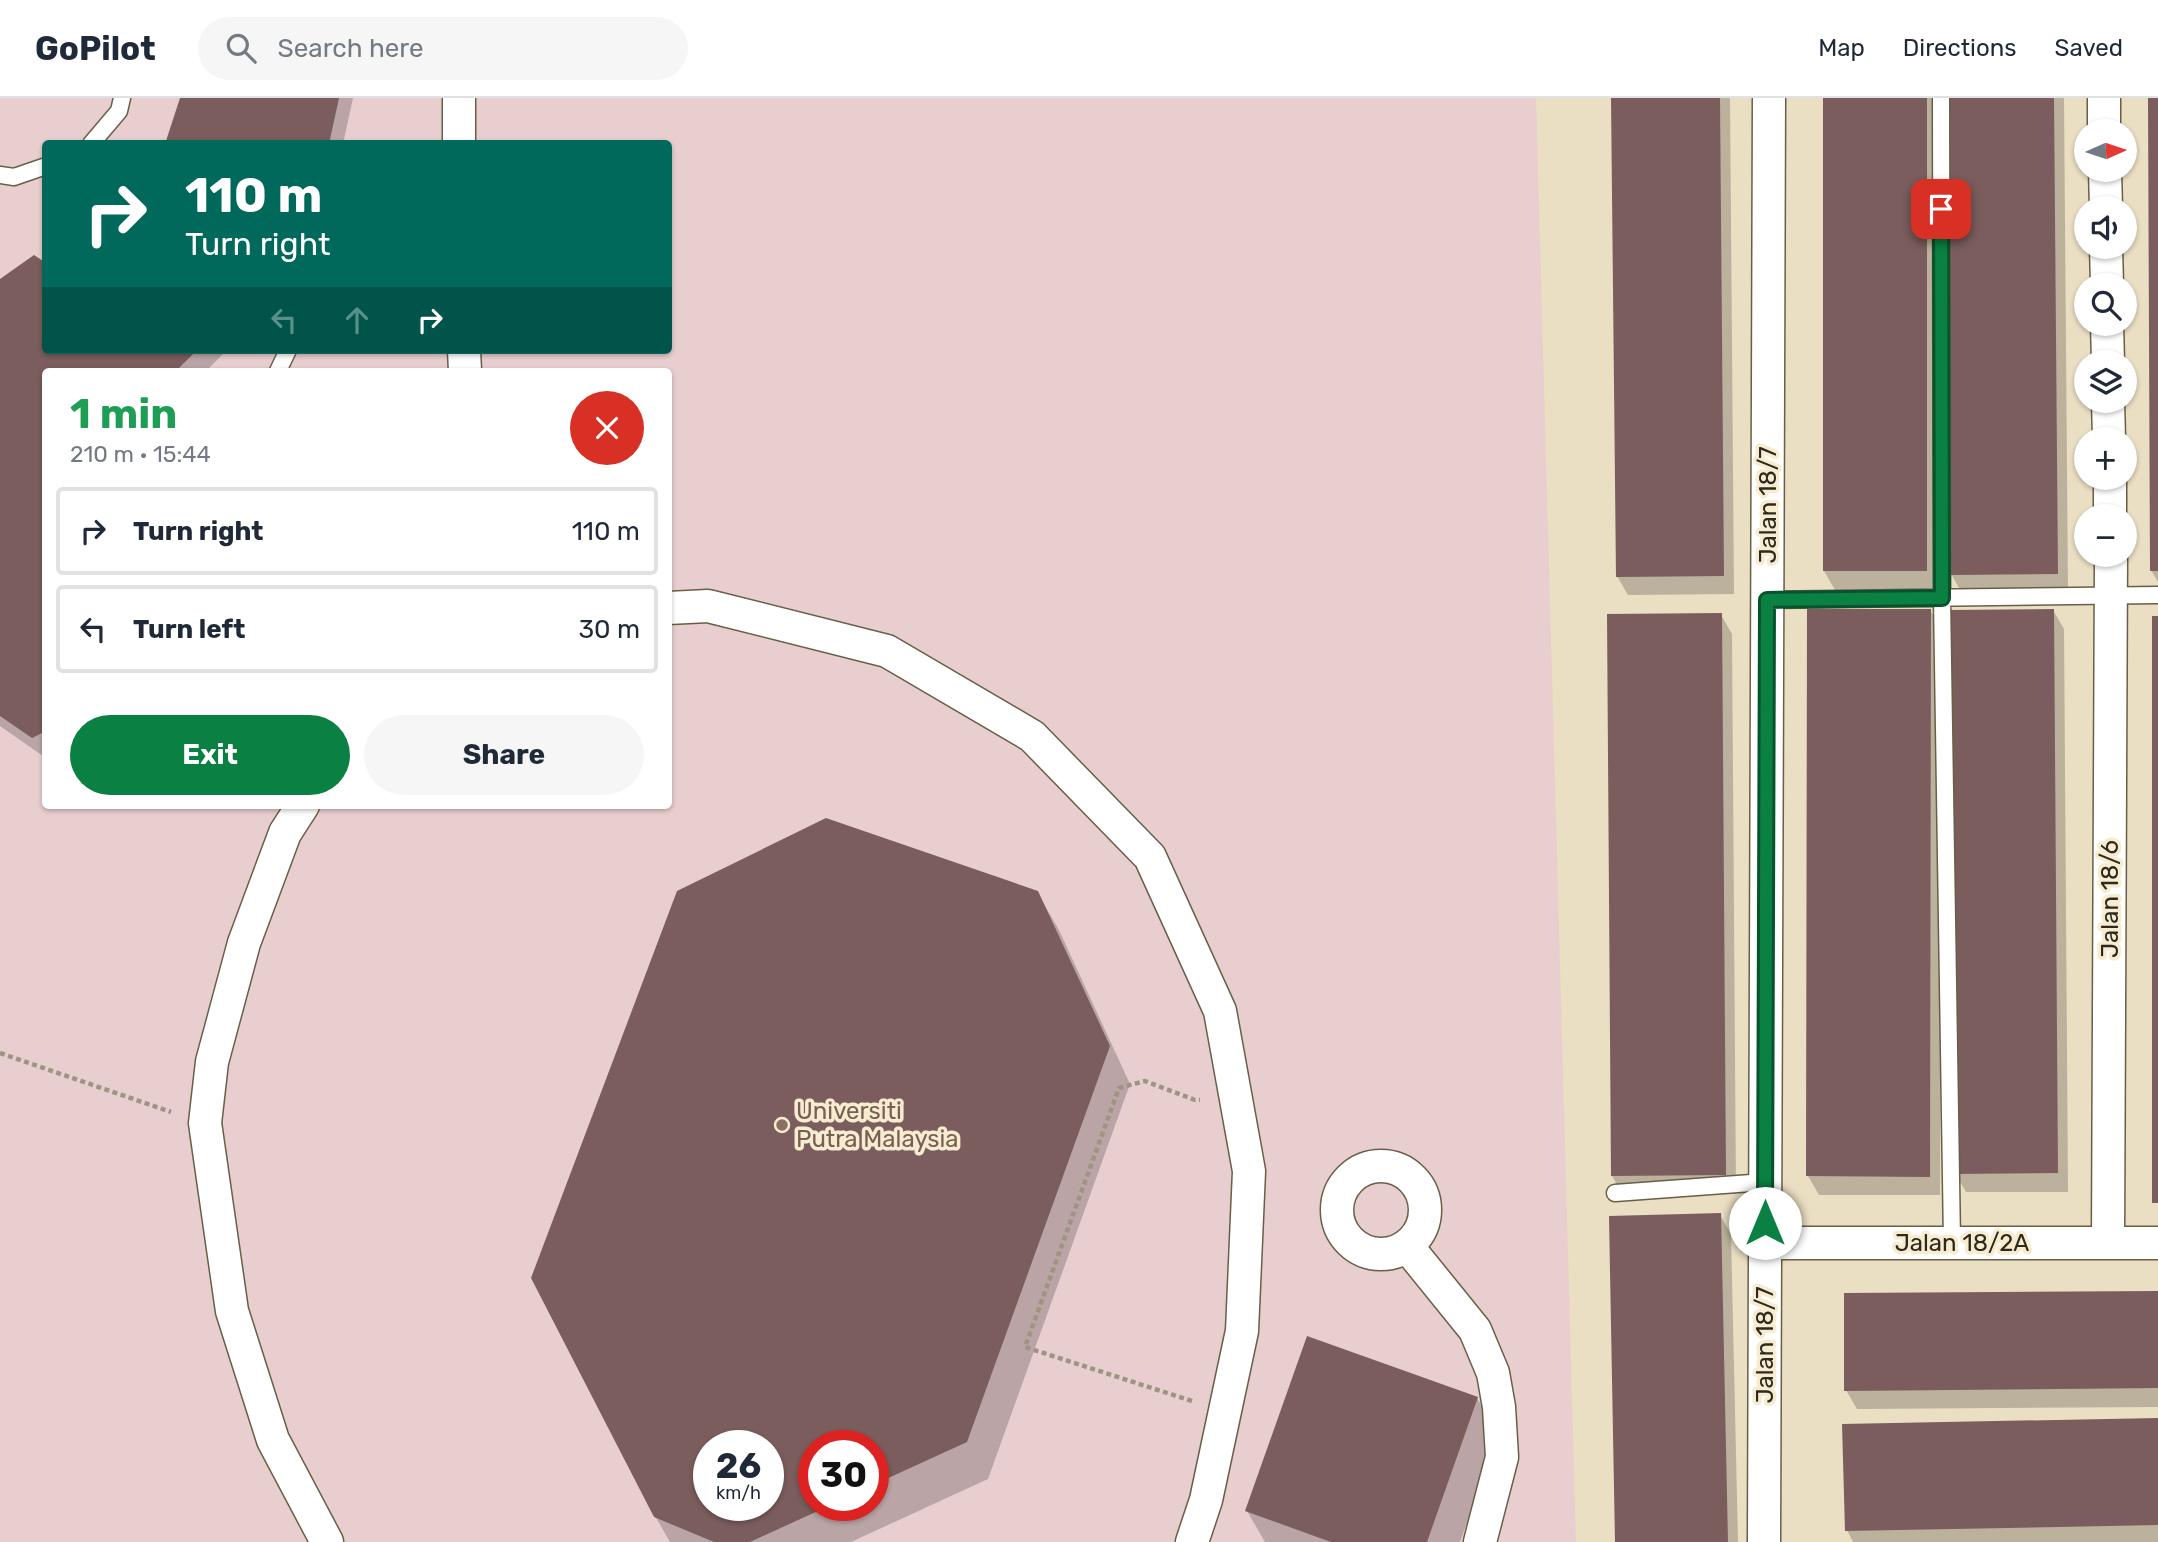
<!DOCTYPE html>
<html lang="en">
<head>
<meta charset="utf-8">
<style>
	body { margin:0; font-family:Rubik,sans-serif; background:#f6f6f7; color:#1f2937; height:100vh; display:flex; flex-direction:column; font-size:26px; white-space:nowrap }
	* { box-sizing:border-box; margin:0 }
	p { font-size:23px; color:#747a83 }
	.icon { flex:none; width:38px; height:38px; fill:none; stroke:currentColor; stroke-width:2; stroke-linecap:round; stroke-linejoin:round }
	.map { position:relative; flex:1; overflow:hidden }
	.panel { position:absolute; left:42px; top:270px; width:630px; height:441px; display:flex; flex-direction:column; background:#fff; border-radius:7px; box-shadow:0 2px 5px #0004 }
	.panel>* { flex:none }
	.guide { position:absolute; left:42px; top:42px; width:630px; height:214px; border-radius:7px; box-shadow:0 2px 5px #0004; background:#00695c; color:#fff; overflow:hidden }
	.needle { width:46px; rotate:87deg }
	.tools { position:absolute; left:2074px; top:21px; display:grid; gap:14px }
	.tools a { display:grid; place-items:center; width:63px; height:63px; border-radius:50%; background:#fff; box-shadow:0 2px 5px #0004; font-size:35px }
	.speed { position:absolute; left:693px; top:1332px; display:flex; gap:14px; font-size:35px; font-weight:700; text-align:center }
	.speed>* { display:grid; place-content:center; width:91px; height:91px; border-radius:50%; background:#fff; box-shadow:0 2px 5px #0004; line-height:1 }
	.speed small { font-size:18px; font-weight:400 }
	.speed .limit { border:10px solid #d22; background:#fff; color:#111 }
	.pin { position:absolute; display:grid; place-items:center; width:60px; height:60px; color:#fff; margin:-30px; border-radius:14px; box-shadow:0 4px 10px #0006 }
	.me { position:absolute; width:77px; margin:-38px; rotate:0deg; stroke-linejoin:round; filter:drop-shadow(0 0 5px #0008) }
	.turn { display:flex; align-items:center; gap:24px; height:147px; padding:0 28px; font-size:32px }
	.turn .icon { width:91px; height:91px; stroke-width:2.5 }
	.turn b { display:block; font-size:49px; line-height:60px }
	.lanes { display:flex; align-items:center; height:66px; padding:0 28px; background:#0003; justify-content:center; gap:35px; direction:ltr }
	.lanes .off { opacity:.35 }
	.round { display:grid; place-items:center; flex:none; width:74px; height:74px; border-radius:37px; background:#f6f6f7 }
	.headline { display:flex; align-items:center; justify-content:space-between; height:119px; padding:0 28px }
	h1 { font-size:42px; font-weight:700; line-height:52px; color:#1e9e55 }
	.action { display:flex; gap:14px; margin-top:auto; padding:14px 28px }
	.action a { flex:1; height:80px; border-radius:42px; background:#0b8043; color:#fff; font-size:28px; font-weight:700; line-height:80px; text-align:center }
	.action a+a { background:#f6f6f7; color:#1f2937 }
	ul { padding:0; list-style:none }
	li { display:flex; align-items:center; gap:21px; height:88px; margin:0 14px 10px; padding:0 14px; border:4px solid #e0e1e3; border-radius:7px }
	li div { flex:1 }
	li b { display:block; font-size:26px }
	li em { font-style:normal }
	header { display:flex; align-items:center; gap:42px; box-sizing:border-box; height:98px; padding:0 35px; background:#fff; border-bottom:2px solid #e0e1e3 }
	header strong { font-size:33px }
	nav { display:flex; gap:38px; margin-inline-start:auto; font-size:24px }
	.search { width:490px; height:63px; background:#f6f6f7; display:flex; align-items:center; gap:18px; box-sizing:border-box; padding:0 24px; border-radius:38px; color:#747a83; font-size:26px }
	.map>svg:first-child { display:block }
</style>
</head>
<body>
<header>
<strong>GoPilot</strong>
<div class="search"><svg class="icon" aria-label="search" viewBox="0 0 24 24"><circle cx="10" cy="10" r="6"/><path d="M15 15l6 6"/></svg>Search here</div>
<nav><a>Map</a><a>Directions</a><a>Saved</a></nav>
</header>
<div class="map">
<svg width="2158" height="1444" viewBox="0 0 2158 1444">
	<rect width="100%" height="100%" fill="#eadec3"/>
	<path fill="#e9cecf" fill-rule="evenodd" d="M0,0H1536L1576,1444H0ZM46,46H668V252H46ZM46,273H668V707H46ZM709,1348H768V1407H709ZM814,1348H873V1407H814Z"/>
	<path fill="#0003" fill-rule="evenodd" d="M182,0H353L343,46H167Z
		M1612,0H1730L1734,496L1628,497L1617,478Z
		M1825,0H1937V491L1835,492L1824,473Z
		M1947,0H2064L2068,495H1962L1951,476Z
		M2150,0H2158V484L2151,472Z
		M0,183L46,252H227L206,273H46V657L43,658L0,628Z
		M1930,512L1941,531L1940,1097H1819L1808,1078Z
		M2053,512L2064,531L2068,1094H1966L1955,1075Z
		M1721,517L1732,536L1736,1096L1623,1097L1612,1078Z
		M1037,794L1059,832L1130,986L988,1381L851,1444H670L655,1418ZM709,1348H768V1407H709ZM814,1348H873V1407H814Z
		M1720,1117L1731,1136L1738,1444H1617Z
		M2158,1195V1309L1857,1311L1846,1292Z
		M1477,1300L1498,1337L1460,1444H1265L1247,1413Z
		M2158,1322V1444H1853L1847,1432Z"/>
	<path fill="#7a5d5c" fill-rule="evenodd" d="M180,0H339L329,46H165Z
		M1611,0H1720L1724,478L1616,479Z
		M1823,0H1927V473H1823Z
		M1945,0H2054L2058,476L1950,477Z
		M2148,0H2158V473H2150Z
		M34,157L46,165V252H197L176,273H46V633L32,640L0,618V181Z
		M1807,511H1931L1930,1079L1806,1078Z
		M2054,511L2058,1075L1953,1076L1949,512Z
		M1722,515L1726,1077L1611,1078L1607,516Z
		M2152,518H2158V1105H2152Z
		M826,720L1038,793L1110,948L967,1344L873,1387V1348H814V1407H831L750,1444H714L654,1419L531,1180L677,793ZM709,1348H768V1407H709Z
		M1721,1115L1728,1444H1615L1609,1118Z
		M2158,1193V1290L1844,1293V1195Z
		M1307,1238L1478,1299L1427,1444H1331L1245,1413Z
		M2158,1320V1427L1845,1433L1842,1326Z"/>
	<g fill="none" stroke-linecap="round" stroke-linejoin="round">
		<g stroke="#695f47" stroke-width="19">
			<path id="lane" d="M1941,0L1942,500L1952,1144
				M91,46L119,13L122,0
				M0,77L14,79L46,68
				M278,273L288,252
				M1767,502L2158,497
				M1615,1095L1765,1084"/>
		</g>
		<g stroke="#695f47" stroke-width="35">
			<path id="street" d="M459,0V46
				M2104,0V33
				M2105,72L2106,110
				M2106,149L2107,187
				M2107,226L2108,264
				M464,252L465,273
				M2108,303L2109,341
				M2110,380V418
				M668,510L708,508L887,553L1032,638L1150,759L1220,913L1249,1073L1242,1233L1206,1402L1192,1444
				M303,707L285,735L244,845L212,964L205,1025L232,1213L273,1342L327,1444
				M1337 1112a44 44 0 1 1 88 0a44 44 0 1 1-88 0Z
				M1765,1145H2158
				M2108,1145L2111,457
				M1407,1148L1475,1232L1493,1275L1499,1309L1502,1359L1480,1444
				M1764,1444L1769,0"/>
		</g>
		<path stroke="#9d9581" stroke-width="4.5" stroke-dasharray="5 3.5" stroke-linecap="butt" d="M0,955L171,1014
			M1192,1303L1025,1249L1119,990L1145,983L1195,1002H1200"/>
		<use href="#lane" stroke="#fff" stroke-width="16"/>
		<use href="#street" stroke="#fff" stroke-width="32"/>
	</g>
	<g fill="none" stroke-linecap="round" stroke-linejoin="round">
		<g stroke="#07532c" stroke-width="18">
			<path id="route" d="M1765,1125L1767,502L1942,500L1941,111"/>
		</g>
		<use href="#route" stroke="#0b8043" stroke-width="12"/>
	</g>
	<circle fill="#8d6e63" stroke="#f7ecd0" stroke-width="2.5" cx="782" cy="1027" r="7"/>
	<g text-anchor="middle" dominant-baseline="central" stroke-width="7" stroke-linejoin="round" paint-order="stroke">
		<g font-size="24" fill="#2d291f" stroke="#f7ecd0">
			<text transform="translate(1768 407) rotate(-90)">Jalan 18/7</text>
			<text transform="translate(2110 801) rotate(-90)">Jalan 18/6</text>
			<text x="1962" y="1145">Jalan 18/2A</text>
			<text transform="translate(1765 1247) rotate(-90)">Jalan 18/7</text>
		</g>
		<g font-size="24" fill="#785e54" stroke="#f7ecd0" text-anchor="start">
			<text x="796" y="1013">Universiti<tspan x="796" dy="28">Putra Malaysia</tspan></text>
		</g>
	</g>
</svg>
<div class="tools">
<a><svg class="needle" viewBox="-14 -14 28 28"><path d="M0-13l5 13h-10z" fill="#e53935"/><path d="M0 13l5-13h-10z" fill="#747a83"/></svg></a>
<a><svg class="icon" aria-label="sound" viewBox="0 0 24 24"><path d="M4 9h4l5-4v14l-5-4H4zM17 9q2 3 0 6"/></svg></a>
<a><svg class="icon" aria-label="search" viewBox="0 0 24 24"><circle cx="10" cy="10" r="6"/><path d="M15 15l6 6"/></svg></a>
<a><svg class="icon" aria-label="layers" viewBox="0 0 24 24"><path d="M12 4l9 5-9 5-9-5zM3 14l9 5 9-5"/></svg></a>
<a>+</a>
<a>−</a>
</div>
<div class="speed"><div>26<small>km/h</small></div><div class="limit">30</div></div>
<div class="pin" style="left:1941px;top:111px;background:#d93025"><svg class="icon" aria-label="arrive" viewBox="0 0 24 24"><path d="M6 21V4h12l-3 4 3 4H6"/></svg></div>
<svg class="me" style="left:1765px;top:1125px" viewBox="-20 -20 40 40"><circle r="19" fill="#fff"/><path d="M0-13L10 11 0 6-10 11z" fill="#0b8043"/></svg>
<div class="guide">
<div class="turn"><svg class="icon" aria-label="right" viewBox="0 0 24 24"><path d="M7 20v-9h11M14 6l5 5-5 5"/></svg><div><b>110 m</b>Turn right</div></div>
<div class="lanes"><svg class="icon off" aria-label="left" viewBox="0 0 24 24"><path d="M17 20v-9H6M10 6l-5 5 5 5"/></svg><svg class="icon off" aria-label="ahead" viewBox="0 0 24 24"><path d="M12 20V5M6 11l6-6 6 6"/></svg><svg class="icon" aria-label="right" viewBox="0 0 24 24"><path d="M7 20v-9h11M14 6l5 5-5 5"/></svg></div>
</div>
<section class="panel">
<div class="headline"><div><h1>1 min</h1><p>210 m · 15:44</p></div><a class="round" style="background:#d93025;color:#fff"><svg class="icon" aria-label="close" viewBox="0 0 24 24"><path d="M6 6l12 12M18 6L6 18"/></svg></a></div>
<ul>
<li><svg class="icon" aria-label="right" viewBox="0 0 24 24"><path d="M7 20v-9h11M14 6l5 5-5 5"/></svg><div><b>Turn right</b></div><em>110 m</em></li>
<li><svg class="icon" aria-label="left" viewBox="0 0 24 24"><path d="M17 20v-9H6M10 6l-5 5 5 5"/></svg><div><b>Turn left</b></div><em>30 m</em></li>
</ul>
<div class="action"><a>Exit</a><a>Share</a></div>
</section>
</div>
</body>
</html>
